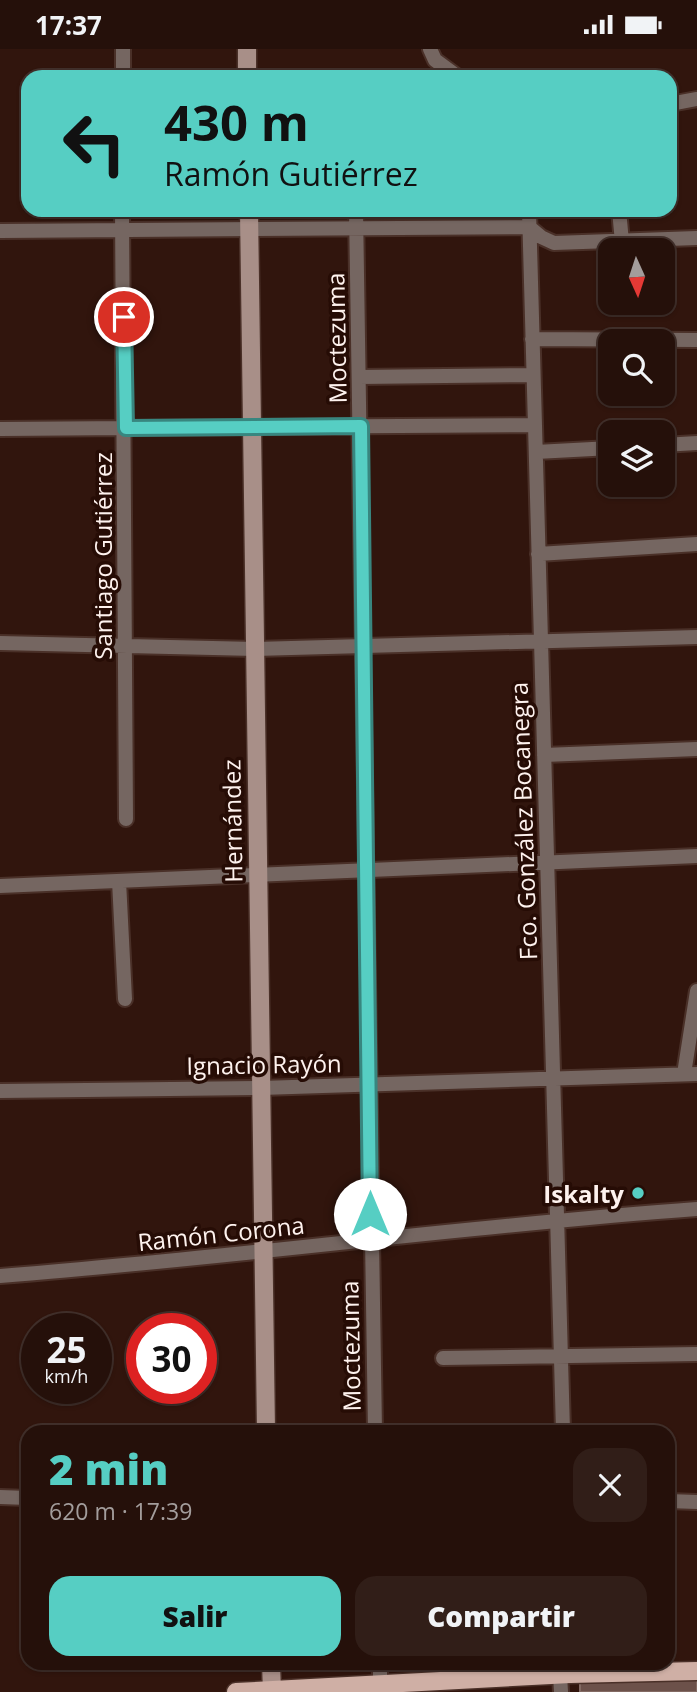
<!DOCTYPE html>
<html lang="es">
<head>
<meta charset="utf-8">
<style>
	body { margin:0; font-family:"Open Sans",sans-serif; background:#311e18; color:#f1f3f6; height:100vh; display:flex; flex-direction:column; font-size:26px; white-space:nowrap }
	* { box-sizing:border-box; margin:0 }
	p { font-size:23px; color:#a39d9c }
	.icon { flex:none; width:38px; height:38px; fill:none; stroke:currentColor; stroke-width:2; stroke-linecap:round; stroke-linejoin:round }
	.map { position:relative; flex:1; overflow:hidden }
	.drawer { position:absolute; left:21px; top:1376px; width:654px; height:245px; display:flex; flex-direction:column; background:#25100a; border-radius:21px; box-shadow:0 2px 5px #0004,0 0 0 2px #42302b }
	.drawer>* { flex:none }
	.banner { position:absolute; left:21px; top:21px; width:656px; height:147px; border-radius:21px; box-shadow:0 2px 5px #0004,0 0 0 2px #42302b; background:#56cec3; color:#111; overflow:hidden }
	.needle { width:46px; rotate:177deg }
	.tools { position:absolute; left:598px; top:189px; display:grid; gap:14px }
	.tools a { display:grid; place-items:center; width:77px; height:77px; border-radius:14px; background:#25100a; box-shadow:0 2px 5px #0004,0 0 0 2px #42302b; font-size:35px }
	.speed { position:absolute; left:21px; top:1264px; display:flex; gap:14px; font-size:35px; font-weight:700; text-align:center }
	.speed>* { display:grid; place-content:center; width:91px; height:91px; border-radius:50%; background:#25100a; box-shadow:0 2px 5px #0004,0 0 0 2px #42302b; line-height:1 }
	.speed small { font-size:18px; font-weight:400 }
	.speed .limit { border:10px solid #d22; background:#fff; color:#111 }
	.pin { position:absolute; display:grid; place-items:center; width:60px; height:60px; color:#fff; margin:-30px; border:4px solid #fff; border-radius:50%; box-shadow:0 2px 7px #0007 }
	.me { position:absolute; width:77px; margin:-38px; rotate:0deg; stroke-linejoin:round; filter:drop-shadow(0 0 5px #0008) }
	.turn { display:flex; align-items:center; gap:24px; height:147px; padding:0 28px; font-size:32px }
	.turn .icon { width:91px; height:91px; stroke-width:2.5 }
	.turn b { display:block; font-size:49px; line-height:60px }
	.round { display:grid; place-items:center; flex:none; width:74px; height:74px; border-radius:21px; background:#311e18 }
	.summary { display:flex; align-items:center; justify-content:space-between; height:119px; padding:0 28px }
	h1 { font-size:42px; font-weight:800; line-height:52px; color:#56cec3 }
	.button { display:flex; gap:14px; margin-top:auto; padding:14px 28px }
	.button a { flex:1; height:80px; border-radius:21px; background:#56cec3; color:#111; font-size:28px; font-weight:800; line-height:80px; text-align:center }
	.button a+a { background:#311e18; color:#f1f3f6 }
	.status { display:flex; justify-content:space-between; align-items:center; height:49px; padding:0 35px; background:#25100a; direction:ltr }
	.status svg { height:19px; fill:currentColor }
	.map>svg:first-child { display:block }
</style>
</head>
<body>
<div class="status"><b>17:37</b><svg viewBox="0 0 49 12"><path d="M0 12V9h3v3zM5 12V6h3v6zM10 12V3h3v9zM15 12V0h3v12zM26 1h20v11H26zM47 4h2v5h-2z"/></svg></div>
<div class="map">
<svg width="697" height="1643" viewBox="0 0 697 1643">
	<rect width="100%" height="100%" fill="#31150d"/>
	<path fill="#6c514a" stroke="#836a63" stroke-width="2" d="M697,1627V1643H580V1634Z"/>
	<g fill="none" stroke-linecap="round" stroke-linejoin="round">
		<g stroke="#4a3028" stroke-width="18">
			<path id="street" d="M430,0L435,11L458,28
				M123,28V0
				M670,55L697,50
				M122,161L126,770
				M356,161L375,1382
				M529,161L563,1382
				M619,161L622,193
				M529,178L541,188L554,194L697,189
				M0,182L529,178
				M532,290L697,291
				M359,328L533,326
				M0,380L535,376
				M663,396L697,394
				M536,403L611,399
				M538,505L697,495
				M0,594L255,600L697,588
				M544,706L697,700
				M119,832L125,950
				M0,837L697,807
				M684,1025L697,942
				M0,1042L261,1039L697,1025
				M0,1227C233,1209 464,1177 697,1160
				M443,1309L697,1305
				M0,1448L28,1449
				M668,1452L697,1453
				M380,1614V1643
				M560,1626L561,1643"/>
		</g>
		<g stroke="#4a3028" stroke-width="21">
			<path id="secondary" d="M247,0V28
				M249,161L266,1382
				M271,1614L272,1643"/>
		</g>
		<g stroke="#4a3028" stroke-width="21">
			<path id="primary" d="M236,1643L570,1625L697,1622"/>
		</g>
		<use href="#street" stroke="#756661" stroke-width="14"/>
		<use href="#secondary" stroke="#a88f88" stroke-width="18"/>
		<use href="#primary" stroke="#cfafa5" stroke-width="18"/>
	</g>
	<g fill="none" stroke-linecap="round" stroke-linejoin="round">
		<g stroke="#38867f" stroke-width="18">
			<path id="route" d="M124,268L126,379L361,377L370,1165"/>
		</g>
		<use href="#route" stroke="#56cec3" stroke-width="12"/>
	</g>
	<circle fill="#56cec3" stroke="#260c05" stroke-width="2.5" cx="638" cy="1144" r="7"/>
	<g text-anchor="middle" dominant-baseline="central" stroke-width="7" stroke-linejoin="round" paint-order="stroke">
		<g font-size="24" fill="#fef2ee" stroke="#260c05">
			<text transform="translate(336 289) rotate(-91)">Moctezuma</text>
			<text transform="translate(102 507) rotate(-90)">Santiago Gutiérrez</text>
			<text transform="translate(232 772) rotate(-91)">Hernández</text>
			<text transform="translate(523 772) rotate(-92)">Fco. González Bocanegra</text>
			<text transform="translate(264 1015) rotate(-1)">Ignacio Rayón</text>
			<text transform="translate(221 1184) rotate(-6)">Ramón Corona</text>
			<text transform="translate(350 1297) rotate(-91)">Moctezuma</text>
		</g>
		<g font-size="24" font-weight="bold" fill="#fef2ee" stroke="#260c05" text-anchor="end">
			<text x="624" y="1144">Iskalty</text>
		</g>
	</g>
</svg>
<div class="tools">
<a><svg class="needle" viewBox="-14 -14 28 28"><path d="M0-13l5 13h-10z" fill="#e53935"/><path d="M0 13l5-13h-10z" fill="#a39d9c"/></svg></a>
<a><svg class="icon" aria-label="search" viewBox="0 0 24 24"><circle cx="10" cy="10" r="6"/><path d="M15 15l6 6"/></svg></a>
<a><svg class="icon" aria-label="layers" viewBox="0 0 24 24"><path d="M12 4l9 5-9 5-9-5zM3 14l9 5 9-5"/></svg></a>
</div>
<div class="speed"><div>25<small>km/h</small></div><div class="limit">30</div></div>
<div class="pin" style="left:124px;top:268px;background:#d93025"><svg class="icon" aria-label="arrive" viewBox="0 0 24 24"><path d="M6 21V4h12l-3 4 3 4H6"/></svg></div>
<svg class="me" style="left:370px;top:1165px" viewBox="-20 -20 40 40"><circle r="19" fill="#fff"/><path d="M0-13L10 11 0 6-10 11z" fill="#56cec3"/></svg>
<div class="banner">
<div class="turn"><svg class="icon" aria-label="left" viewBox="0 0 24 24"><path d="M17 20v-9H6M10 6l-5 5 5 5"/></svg><div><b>430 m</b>Ramón Gutiérrez</div></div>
</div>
<section class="drawer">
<div class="summary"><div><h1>2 min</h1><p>620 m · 17:39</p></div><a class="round"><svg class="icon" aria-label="close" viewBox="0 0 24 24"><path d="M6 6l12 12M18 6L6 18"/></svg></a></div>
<div class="button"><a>Salir</a><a>Compartir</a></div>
</section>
</div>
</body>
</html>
